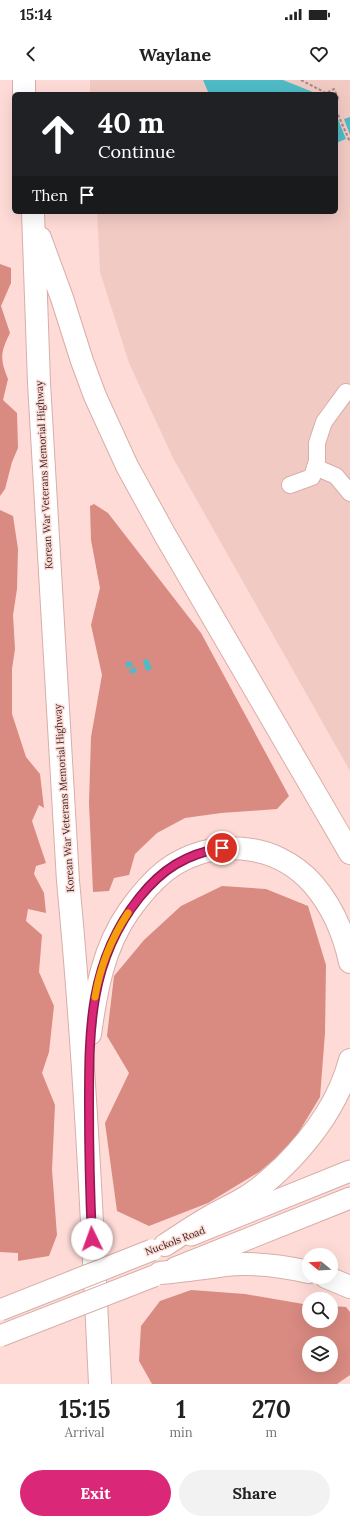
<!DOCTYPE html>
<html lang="en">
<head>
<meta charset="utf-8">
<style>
	body { margin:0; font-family:Lora,serif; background:#f2f2f2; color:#222; height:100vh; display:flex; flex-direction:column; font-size:15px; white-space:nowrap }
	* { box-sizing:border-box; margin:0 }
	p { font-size:13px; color:#767676 }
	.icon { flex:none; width:22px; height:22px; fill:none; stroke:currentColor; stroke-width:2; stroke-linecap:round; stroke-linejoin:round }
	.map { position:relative; height:1304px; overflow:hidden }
	.side { display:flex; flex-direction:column; background:#fff; flex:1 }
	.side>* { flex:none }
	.top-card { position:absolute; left:12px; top:12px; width:326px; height:122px; border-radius:6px; box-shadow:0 4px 16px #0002; background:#202124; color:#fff; overflow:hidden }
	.needle { width:26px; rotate:288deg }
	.controls { position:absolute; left:302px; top:1168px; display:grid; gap:8px }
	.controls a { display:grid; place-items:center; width:36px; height:36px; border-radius:50%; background:#fff; box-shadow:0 4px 16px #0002; font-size:20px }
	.pin { position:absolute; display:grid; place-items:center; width:34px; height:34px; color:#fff; margin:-17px; border:2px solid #fff; border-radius:50%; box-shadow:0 1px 4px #0007 }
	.me { position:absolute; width:44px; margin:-22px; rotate:357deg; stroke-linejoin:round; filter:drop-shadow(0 0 3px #0008) }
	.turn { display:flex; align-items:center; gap:14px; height:84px; padding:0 20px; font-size:18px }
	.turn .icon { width:52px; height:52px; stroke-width:2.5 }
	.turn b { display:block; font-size:28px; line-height:34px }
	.then { display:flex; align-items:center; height:38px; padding:0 20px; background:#0003; gap:8px; font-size:15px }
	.eta { display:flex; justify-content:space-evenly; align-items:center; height:68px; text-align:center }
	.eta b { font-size:24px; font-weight:700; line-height:28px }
	.cta { display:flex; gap:8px; margin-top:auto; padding:8px 20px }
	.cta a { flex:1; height:46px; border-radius:24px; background:#db2777; color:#fff; font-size:16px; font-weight:700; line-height:46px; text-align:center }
	.cta a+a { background:#f2f2f2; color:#222 }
	.status { display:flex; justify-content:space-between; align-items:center; height:28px; padding:0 20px; background:#fff; direction:ltr }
	.status svg { height:11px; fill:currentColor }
	header { display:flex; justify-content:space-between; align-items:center; height:52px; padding:0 20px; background:#fff; font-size:18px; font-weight:700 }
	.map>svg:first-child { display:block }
</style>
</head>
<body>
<div class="status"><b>15:14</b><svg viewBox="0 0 49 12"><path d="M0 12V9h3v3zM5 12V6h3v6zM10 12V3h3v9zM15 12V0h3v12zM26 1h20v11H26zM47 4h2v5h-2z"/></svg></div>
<header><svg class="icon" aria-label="back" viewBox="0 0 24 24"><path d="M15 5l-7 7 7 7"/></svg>Waylane<svg class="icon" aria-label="heart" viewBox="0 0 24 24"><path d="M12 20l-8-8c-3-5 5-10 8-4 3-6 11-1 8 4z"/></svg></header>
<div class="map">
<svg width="350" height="1304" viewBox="0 0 350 1304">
	<rect width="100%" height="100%" fill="#fedbd6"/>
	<path fill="#f2cac4" d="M90,0H350V691L173,378L129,283L100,192L97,132H336V14H90Z"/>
	<path fill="#d98a81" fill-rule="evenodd" d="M0,184L11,188V203L1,226L10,253C0,273 0,279 8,299L3,320L17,333L18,368L12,382L5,409L0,416Z
		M94,424L108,433L201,553L289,716L277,729L221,733L185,738L157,753L135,774L129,795L114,798L109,811L93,812L89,723L91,657L102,595L91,545L100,508L91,460L90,426Z
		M0,430L13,436L18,469L17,509L13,535L15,569L12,589V634L26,677L40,694L44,728L39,725L32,741L46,783L36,786L34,794L44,813L46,833L28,829L26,841L42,855L39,892L54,926L49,972L42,993L55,1025L52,1090L57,1155L49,1176L18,1181V1173L0,1172Z
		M222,806L266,809L308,826L326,885L325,953L320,1017L291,1065L259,1092L208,1123L149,1146L117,1131L105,1043L129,993L107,956L114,896L144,860L181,826Z
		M191,1210L245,1214L309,1225V1241H331V1226L346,1227L350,1232V1295L337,1304H152L139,1281L141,1246L160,1221ZM309,1263H331V1285H309Z"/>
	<path fill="#4ebbc6" d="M203,0H283L318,14H209Z
		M336,34L346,59L336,63Z
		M350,37V55L344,39Z
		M148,579L152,589L146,591L143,580Z
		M131,581L133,586L127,588L125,583Z
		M135,587L137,592L131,594L129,590Z"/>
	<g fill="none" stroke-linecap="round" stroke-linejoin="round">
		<g stroke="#d8aea9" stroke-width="18">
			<path id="minor" d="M315,387L336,396L350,413
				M290,405L312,397L317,381V363L324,342L346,312"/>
		</g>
		<g stroke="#d8aea9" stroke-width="23">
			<path id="major" d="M191,1155L350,1091
				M175,1188L350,1118"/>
		</g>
		<g stroke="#d8aea9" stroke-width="24">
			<path id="highway" d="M24,0V14
				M33,132L39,303L68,801C84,968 92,1136 100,1304
				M40,158L62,218L82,281L95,316L127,386L165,455L350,773
				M90,954C96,911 103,868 129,831C139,817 151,802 165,791C210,757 275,761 313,804C332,826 344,854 350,882
				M165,1165C179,1156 192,1147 206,1139C219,1131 233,1125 246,1117C260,1109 272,1097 284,1086C314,1056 339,1022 350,980
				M160,1193C182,1191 204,1188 225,1185C253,1182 283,1186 309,1192
				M326,1197L350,1207"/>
		</g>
		<path stroke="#a58a86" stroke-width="2" stroke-dasharray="3 2" stroke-linecap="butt" d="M301,0L326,13L334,9L339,20H336
			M336,30L350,62"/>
		<use href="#minor" stroke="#fff" stroke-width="16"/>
		<use href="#major" stroke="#fff" stroke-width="21"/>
		<use href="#highway" stroke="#fff" stroke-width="22"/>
		<g stroke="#d8aea9" stroke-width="23" stroke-linecap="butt">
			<path id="major-bridge" d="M0,1230L152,1170
				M0,1256L154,1196"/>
		</g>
		<use href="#major-bridge" stroke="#fff" stroke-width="21"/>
	</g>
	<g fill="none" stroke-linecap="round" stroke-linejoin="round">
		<g stroke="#8e194d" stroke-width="10">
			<path id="route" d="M92,1159C90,1114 89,1070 89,1026C89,949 89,881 139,818C162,789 186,774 222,768"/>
		</g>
		<use href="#route" stroke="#db2777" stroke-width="7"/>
		<path stroke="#f59e0b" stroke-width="7" d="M95,917C100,887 111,859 128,833"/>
	</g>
	<g text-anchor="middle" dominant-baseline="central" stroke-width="3" stroke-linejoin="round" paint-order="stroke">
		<g font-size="10" fill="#332321" stroke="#fedbd6">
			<text transform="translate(44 395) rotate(-93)">Korean War Veterans Memorial Highway</text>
			<text transform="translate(64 718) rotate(-94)">Korean War Veterans Memorial Highway</text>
			<text transform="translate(175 1161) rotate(-21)">Nuckols Road</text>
		</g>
	</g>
</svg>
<div class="controls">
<a><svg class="needle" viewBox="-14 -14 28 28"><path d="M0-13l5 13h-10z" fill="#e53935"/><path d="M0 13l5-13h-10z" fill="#767676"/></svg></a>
<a><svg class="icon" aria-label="search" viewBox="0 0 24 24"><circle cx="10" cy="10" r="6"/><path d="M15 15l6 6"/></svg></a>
<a><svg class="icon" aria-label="layers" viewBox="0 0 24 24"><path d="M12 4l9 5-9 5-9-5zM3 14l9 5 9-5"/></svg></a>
</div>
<div class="pin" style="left:222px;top:768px;background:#d93025"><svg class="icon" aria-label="arrive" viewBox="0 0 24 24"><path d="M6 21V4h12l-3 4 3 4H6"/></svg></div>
<svg class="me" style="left:92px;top:1159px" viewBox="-20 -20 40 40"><circle r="19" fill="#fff"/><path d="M0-13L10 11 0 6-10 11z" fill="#db2777"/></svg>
<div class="top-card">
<div class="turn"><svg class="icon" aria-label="ahead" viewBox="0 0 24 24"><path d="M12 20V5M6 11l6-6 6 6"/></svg><div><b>40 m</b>Continue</div></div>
<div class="then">Then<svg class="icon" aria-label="arrive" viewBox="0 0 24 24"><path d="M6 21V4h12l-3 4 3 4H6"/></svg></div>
</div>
</div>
<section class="side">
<div class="eta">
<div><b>15:15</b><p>Arrival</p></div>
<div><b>1</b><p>min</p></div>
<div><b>270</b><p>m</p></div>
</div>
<div class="cta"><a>Exit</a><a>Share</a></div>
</section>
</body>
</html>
